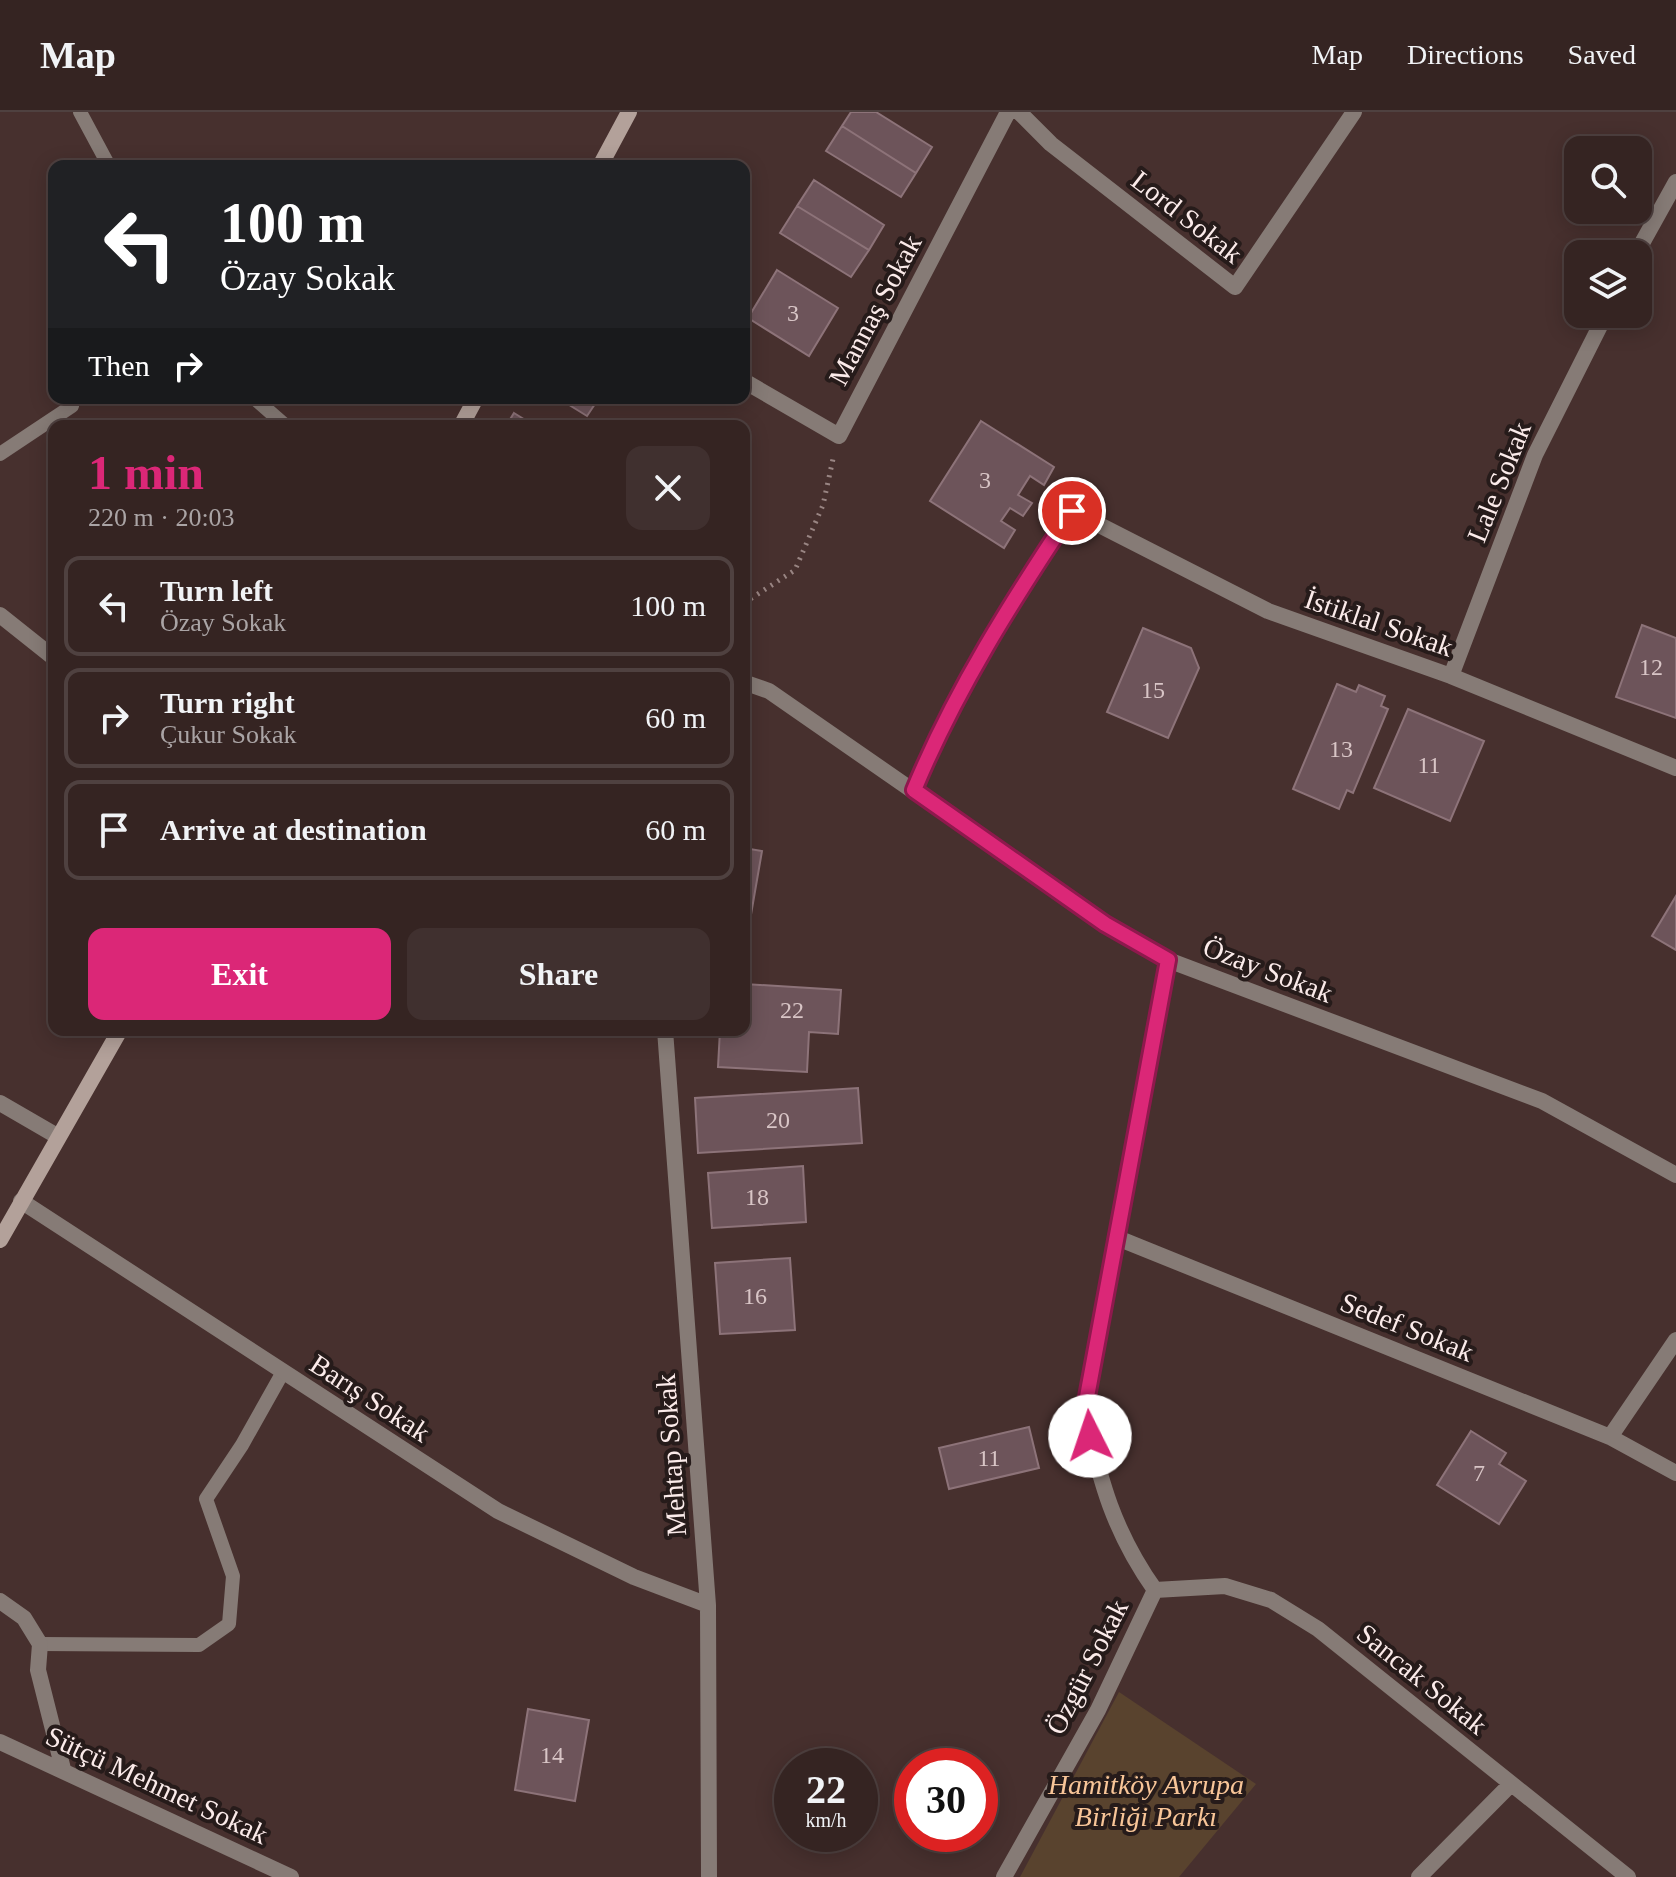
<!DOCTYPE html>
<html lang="en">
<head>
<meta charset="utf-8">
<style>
	body { margin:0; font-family:Georgia,serif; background:#40302f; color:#f1f3f6; height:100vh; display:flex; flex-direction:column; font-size:30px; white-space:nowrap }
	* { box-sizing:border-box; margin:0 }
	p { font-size:26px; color:#aaa4a5 }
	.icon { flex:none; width:44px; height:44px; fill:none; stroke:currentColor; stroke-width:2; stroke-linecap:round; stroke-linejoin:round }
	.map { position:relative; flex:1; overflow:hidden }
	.details { position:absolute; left:48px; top:308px; width:702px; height:616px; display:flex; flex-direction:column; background:#352422; border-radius:16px; box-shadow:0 4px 20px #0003,0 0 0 2px #4f4140 }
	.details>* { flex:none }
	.top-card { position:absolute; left:48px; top:48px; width:702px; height:244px; border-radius:16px; box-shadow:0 4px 20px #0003,0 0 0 2px #4f4140; background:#202124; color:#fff; overflow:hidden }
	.buttons { position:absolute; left:1564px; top:24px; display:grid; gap:16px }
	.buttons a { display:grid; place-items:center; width:88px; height:88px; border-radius:16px; background:#352422; box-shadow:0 4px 20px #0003,0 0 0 2px #4f4140; font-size:40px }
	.speed { position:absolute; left:774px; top:1636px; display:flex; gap:16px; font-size:40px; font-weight:700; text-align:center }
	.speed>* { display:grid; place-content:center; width:104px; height:104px; border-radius:50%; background:#352422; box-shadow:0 4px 20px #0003,0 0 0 2px #4f4140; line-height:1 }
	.speed small { font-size:20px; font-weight:400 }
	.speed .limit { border:12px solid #d22; background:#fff; color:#111 }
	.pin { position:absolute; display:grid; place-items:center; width:68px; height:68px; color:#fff; margin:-34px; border:4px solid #fff; border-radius:50%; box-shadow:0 2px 8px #0007 }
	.me { position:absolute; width:88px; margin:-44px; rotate:356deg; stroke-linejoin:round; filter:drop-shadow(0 0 6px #0008) }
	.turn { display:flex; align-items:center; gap:28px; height:168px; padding:0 40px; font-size:36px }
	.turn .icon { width:104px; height:104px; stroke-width:2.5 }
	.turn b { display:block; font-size:56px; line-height:68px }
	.then { display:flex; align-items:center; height:76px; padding:0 40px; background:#0003; gap:16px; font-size:30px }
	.round { display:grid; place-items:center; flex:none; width:84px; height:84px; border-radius:16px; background:#40302f }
	.headline { display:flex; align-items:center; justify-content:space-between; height:136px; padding:0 40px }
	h1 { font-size:48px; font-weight:700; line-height:60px; color:#db2777 }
	.cta { display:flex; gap:16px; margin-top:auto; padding:16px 40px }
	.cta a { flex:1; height:92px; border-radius:16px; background:#db2777; color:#fff; font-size:32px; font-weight:700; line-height:92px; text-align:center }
	.cta a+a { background:#40302f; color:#f1f3f6 }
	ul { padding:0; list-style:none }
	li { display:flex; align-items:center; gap:24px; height:100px; margin:0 16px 12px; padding:0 24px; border:4px solid #4f4140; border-radius:16px }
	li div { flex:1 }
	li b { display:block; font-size:30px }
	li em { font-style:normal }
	header { display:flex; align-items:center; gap:48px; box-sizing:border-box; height:112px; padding:0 40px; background:#352422; border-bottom:2px solid #4f4140 }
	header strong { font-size:38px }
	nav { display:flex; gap:44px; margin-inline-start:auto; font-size:28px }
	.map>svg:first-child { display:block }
</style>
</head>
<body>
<header>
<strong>Map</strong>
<nav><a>Map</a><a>Directions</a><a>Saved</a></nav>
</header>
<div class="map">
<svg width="1676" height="1765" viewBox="0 0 1676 1765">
	<rect width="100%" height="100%" fill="#47302e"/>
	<path fill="#59432e" d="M1119,1580L1256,1672L1179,1765H1020Z"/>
	<path fill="#6d545a" stroke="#8d7379" stroke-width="2" d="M851,0H876L932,35L916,61L842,14Z
		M842,14L916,61L901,85L826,39Z
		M814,68L884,113L869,138L797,94Z
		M797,94L869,138L851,165L780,121Z
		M777,158L838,196L809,244L748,206Z
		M558,286H599L587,304Z
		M514,301L535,314H506Z
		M981,309L1054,355L1044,373L1030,364L1018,383L1032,391L1023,404L1010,396L1001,409L1015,418L1004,436L930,389Z
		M1642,513L1676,526V606L1616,585Z
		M1143,516L1191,536L1199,556L1168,626L1107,600Z
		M1337,572L1356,580L1359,573L1385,584L1381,594L1388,597L1353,681L1347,678L1339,697L1293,677Z
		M1408,597L1484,629L1450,709L1374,676Z
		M744,736L762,739L748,820H744Z
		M1676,784V838L1652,824Z
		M744,872L841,878L838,922L809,920L807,960L718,955L720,918H744Z
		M858,976L862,1031L698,1041L695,986Z
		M803,1054L806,1110L712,1116L708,1061Z
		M790,1146L795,1218L720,1222L715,1151Z
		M1029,1315L1039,1356L949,1377L939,1336Z
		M1471,1319L1506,1341L1499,1352L1526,1369L1499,1412L1437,1373Z
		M528,1597L589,1608L575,1689L515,1678Z"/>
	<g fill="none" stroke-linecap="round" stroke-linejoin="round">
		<path stroke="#998583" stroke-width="5" stroke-dasharray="2 6" stroke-linecap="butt" d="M744,491L795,458L823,393L833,347"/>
		<path stroke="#867b76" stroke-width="14" d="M80,0L109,54
			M254,286L286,314
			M0,342L72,294
			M40,1532L199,1533L229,1512L233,1464L206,1387L242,1333L283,1260"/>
		<path stroke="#867b76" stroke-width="16" d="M1019,0L1051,32L1235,175L1354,0
			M1636,142L1676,70
			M744,269L839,324L1008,0
			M0,503L54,546
			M1451,564L1535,343L1606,202
			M744,577L749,572L769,579L1105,812L1168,848L1542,989L1676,1063
			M914,678C955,579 1012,489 1072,399L1268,499L1451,564L1676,656
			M665,918L708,1493L709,1765
			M0,991L57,1024
			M21,1089L498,1399L634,1465L708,1493
			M1115,1125L1610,1325L1676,1361
			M1610,1325L1676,1228
			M1155,1478C1113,1419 1101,1370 1084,1301L1168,848
			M1155,1478L1225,1474L1271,1488L1318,1517L1628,1765
			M0,1489L24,1506L40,1532L38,1558L63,1657
			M0,1630L291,1765
			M1004,1765L1098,1598L1155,1478
			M1419,1765L1511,1672"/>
		<path stroke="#b3a19a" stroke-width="16" d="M600,54L629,0
			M461,314L476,286
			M0,1128L120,918"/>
	</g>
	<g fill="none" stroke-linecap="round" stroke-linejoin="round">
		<g stroke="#8e194d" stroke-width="20">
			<path id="route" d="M1072,399C1012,489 955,579 914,678L1105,812L1168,848L1084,1301L1090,1324"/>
		</g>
		<use href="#route" stroke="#db2777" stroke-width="14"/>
	</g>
	<g text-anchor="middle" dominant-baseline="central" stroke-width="8" stroke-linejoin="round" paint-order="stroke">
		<g font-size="24" fill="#d8c5c6">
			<text x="793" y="201">3</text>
			<text x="985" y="368">3</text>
			<text x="1651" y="555">12</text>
			<text x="1153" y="578">15</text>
			<text x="1341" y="637">13</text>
			<text x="1429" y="653">11</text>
			<text x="792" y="898">22</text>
			<text x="778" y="1008">20</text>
			<text x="757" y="1085">18</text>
			<text x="755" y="1184">16</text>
			<text x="989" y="1346">11</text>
			<text x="1479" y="1361">7</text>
			<text x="552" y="1643">14</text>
		</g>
		<g font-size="28" fill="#fbebea" stroke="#261b1a">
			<text transform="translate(1187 105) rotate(38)">Lord Sokak</text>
			<text transform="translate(875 198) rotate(-62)">Mannaş Sokak</text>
			<text transform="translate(1499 370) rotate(-68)">Lale Sokak</text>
			<text transform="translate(1379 511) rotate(19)">İstiklal Sokak</text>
			<text transform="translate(1268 858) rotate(21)">Özay Sokak</text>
			<text transform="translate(1407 1215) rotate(22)">Sedef Sokak</text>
			<text transform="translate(370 1286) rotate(33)">Barış Sokak</text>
			<text transform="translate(671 1343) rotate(-94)">Mehtap Sokak</text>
			<text transform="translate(1087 1555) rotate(-63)">Özgür Sokak</text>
			<text transform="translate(1422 1567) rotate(39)">Sancak Sokak</text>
			<text transform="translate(157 1673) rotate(25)">Sütçü Mehmet Sokak</text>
		</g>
		<g font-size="28" font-style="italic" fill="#f8c598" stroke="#261b1a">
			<text x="1146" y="1672">Hamitköy Avrupa<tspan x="1146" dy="32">Birliği Parkı</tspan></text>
		</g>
	</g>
</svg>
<div class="buttons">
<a><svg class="icon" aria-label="search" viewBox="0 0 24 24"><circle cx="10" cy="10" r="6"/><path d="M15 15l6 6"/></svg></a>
<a><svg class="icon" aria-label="layers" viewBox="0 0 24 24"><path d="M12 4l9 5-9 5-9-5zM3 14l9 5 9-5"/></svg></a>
</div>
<div class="speed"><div>22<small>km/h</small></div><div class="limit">30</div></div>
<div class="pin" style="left:1072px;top:399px;background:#d93025"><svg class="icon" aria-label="arrive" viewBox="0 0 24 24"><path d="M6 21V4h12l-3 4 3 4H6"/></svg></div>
<svg class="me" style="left:1090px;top:1324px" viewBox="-20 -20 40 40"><circle r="19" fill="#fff"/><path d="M0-13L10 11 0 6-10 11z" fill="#db2777"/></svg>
<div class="top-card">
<div class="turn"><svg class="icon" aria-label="left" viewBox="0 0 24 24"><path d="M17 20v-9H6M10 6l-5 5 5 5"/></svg><div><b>100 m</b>Özay Sokak</div></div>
<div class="then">Then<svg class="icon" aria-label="right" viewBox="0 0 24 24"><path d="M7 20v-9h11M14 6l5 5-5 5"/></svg></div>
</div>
<section class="details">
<div class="headline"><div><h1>1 min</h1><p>220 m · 20:03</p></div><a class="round"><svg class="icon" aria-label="close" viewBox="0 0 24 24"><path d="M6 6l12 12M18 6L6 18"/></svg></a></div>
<ul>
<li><svg class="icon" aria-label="left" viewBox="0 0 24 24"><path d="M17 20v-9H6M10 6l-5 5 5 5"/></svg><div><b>Turn left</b><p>Özay Sokak</p></div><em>100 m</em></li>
<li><svg class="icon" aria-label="right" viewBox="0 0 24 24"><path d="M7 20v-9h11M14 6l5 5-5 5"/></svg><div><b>Turn right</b><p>Çukur Sokak</p></div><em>60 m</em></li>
<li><svg class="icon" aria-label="arrive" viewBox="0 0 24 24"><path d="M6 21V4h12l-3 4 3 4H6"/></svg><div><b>Arrive at destination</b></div><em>60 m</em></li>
</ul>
<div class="cta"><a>Exit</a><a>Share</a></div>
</section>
</div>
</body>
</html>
